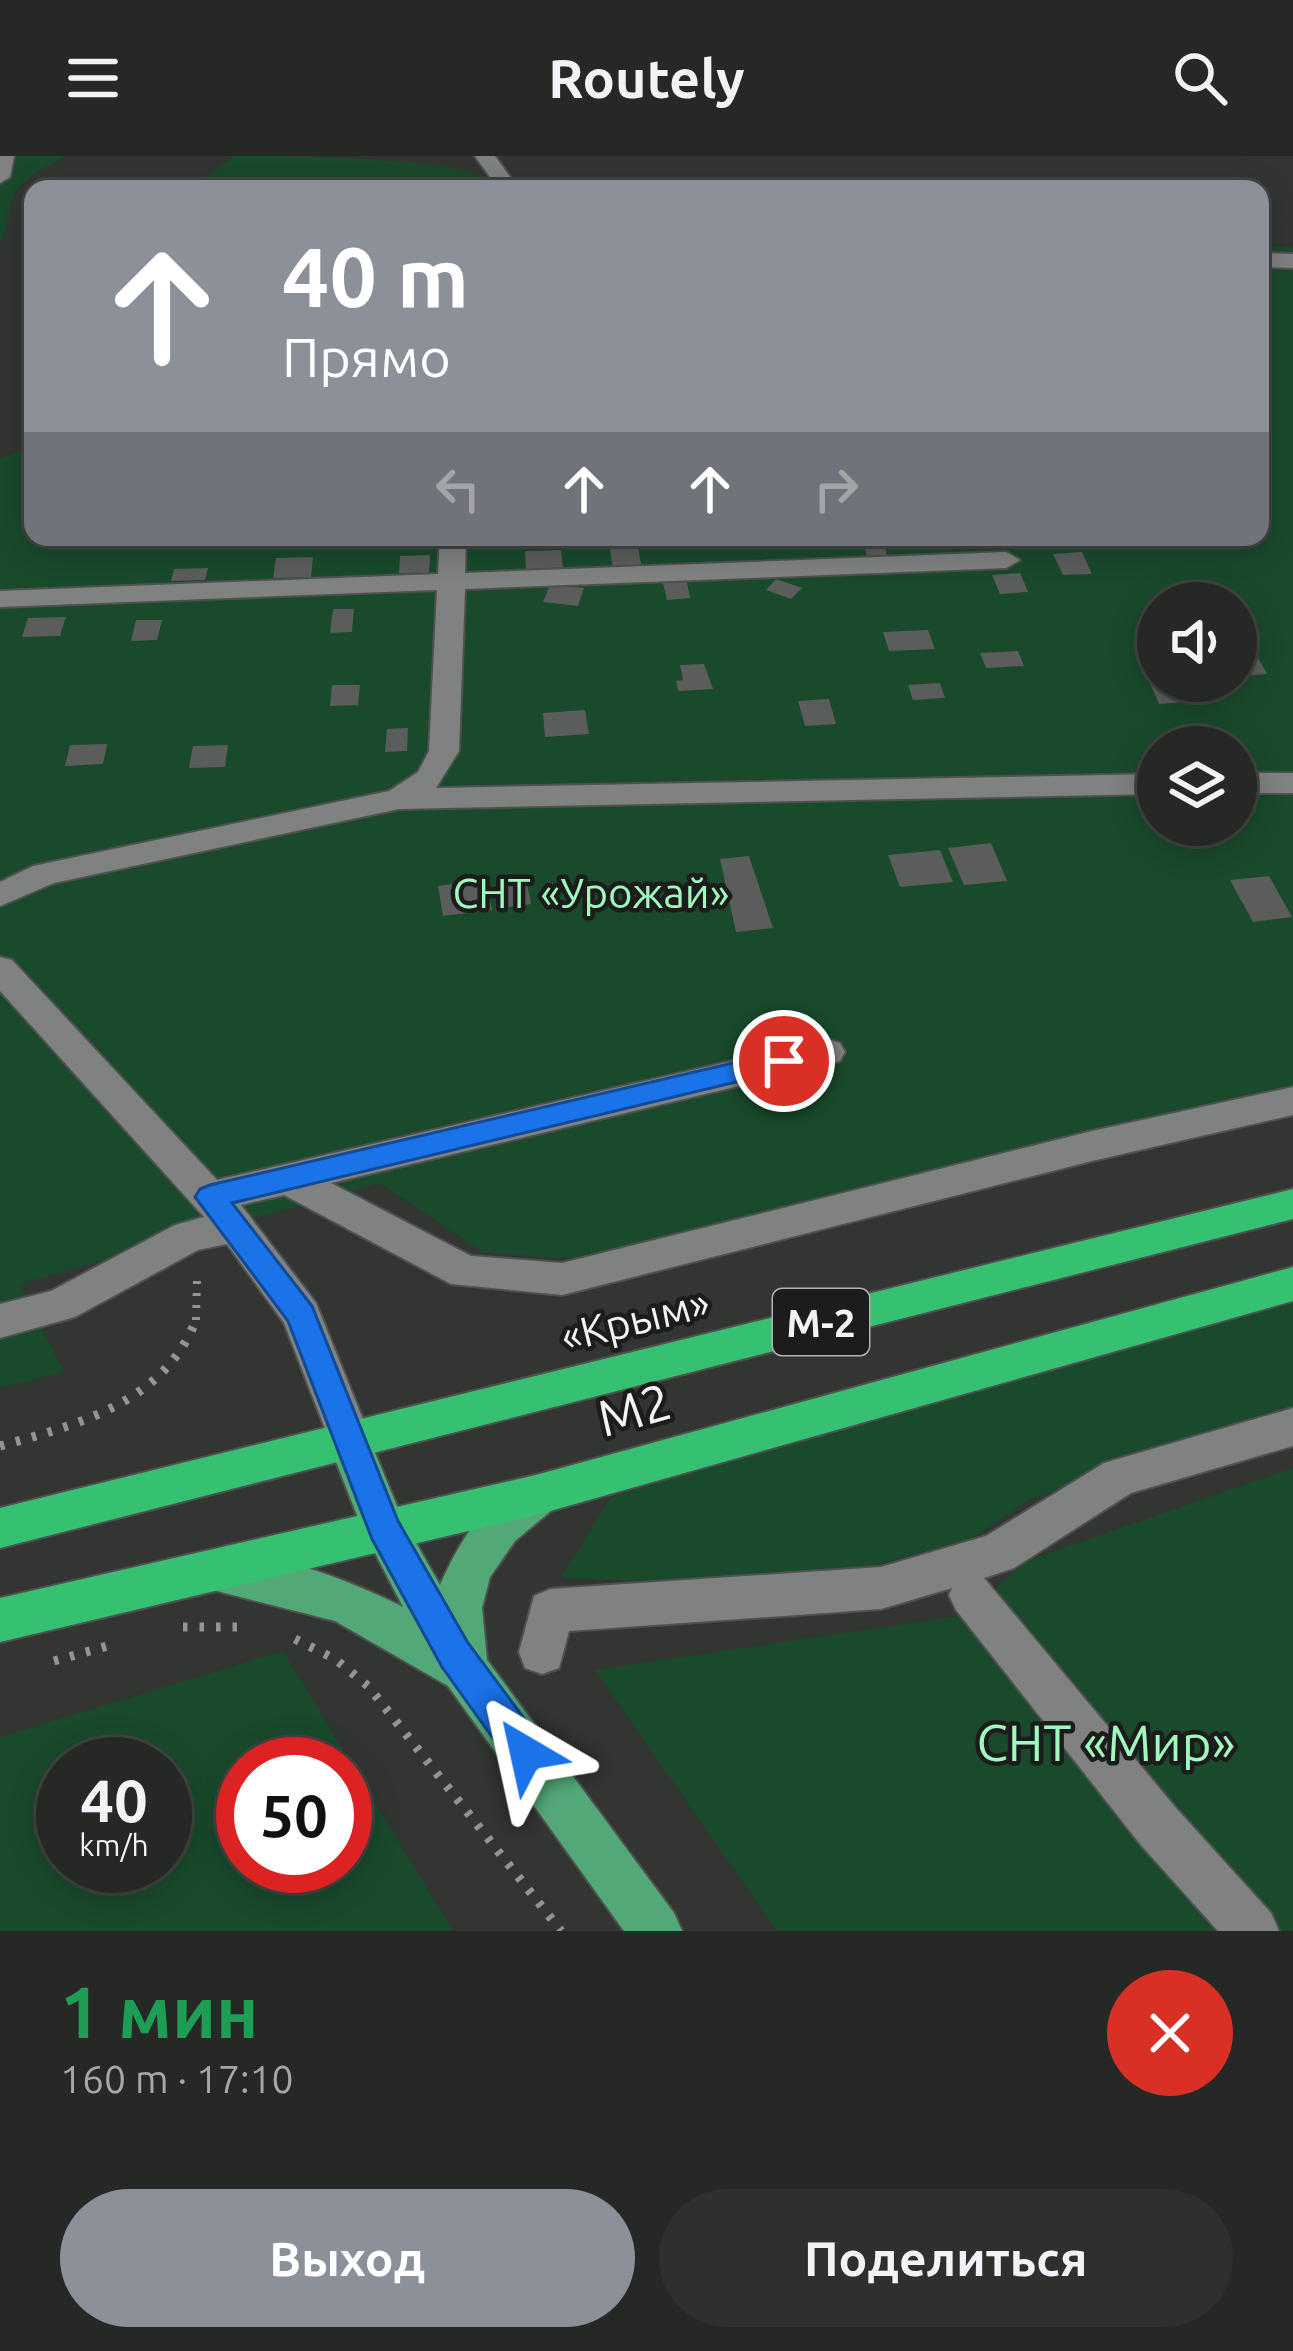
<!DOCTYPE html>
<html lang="ru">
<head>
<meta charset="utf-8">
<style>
	body { margin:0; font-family:Ubuntu,sans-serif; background:#2e302e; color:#f1f3f6; height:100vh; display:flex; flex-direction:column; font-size:45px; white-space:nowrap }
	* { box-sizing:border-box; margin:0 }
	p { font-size:39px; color:#a4a6a7 }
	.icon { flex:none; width:66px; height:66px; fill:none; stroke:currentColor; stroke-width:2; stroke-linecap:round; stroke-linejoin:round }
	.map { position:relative; height:1775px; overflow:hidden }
	.details { display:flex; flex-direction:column; background:#262826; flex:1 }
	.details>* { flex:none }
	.guide { position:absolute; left:24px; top:24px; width:1245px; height:366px; border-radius:24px; box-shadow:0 6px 30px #0003,0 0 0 3px #424443; background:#8c9099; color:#fff; overflow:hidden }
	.tools { position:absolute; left:1137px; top:426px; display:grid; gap:24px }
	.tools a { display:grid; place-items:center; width:120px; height:120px; border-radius:50%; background:#262826; box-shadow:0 6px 30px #0003,0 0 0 3px #424443; font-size:60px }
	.speed { position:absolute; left:36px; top:1581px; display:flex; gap:24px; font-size:60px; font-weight:700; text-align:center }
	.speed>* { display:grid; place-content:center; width:156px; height:156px; border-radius:50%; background:#262826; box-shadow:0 6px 30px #0003,0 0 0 3px #424443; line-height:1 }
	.speed small { font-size:30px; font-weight:400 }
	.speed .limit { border:18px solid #d22; background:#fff; color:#111 }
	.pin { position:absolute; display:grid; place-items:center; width:102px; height:102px; color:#fff; margin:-51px; border:6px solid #fff; border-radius:50%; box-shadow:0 3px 12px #0007 }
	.me { position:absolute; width:132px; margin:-66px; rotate:324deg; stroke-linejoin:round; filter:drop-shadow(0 0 9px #0008) }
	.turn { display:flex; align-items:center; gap:42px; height:252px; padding:0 60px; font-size:54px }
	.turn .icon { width:156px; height:156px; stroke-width:2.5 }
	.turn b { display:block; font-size:84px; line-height:102px }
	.lanes { display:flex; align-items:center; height:114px; padding:0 60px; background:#0003; justify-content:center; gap:60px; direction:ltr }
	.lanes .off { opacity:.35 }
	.round { display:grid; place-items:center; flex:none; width:126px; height:126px; border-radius:63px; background:#2e302e }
	.head { display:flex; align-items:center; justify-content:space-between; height:204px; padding:0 60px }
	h1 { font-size:72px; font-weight:600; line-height:90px; color:#1e9e55 }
	.button { display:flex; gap:24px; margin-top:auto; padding:24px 60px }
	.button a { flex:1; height:138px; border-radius:72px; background:#8c9099; color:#fff; font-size:48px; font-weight:600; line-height:138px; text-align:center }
	.button a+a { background:#2e302e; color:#f1f3f6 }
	header { display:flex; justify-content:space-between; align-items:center; height:156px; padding:0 60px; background:#262826; font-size:54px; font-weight:600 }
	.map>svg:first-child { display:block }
</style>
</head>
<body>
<header><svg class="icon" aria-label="menu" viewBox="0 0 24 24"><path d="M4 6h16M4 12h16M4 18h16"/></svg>Routely<svg class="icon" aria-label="search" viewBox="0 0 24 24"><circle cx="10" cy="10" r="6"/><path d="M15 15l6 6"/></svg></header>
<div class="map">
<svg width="1293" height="1775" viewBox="0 0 1293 1775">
	<rect width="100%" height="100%" fill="#333533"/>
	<path fill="#194a2c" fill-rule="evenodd" d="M0,0H66C47,10 17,24 11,46C7,61 9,73 0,86Z
		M234,0C293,0 476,0 510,33H172L210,19Z
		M1260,90L1293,91V938L574,1103L482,1096L380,1027L20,1128L64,1216L0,1232V303L33,289V381H1260ZM1158,447H1236V525H1158ZM1158,591H1236V669H1158Z
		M1293,1127V1253L1031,1343L975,1381L851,1416L676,1426L561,1422L611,1341Z
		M1293,1312V1775H777L595,1514L966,1459L1026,1405Z
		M283,1495L453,1775H0V1581ZM63,1608H165V1710H63ZM243,1608H345V1710H243Z"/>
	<path fill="#5a5d5b" d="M863,382H883L887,401L867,402Z
		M638,392L642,412L613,413L610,393Z
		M561,394L563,413L526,415L525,395Z
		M1082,396L1092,418L1063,419L1053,398Z
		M430,399L429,417H399L400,400Z
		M313,401L311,421L273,422L276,402Z
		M208,412L205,424L171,425L174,413Z
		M1020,417L1028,436L1000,438L992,419Z
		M776,423L802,432L791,443L766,434Z
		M687,426L690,442L667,444L663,427Z
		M550,429L584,432L578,450L543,446Z
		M333,453H354L352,476L330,477Z
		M66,461L60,480L22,481L28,462Z
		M136,464H162L157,484L131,485Z
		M928,474L935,493L889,495L883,476Z
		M1253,493L1267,518L1236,520V495Z
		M1018,495L1024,510L986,512L980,497Z
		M704,508L713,533L678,535L676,525L683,524L680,509Z
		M1158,522L1172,525L1182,546L1159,548L1148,523Z
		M940,527L945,542L913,544L908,529Z
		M332,529H360L358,549L330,550Z
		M829,543L836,568L805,570L798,545Z
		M585,554L589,578L545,581L543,557Z
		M408,572L407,595L385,596L387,573Z
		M107,588L103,608L65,610L70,589Z
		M228,589L225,611L189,612L193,590Z
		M991,687L1007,725L964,729L948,692Z
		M940,694L953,726L900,731L888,699Z
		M749,700L773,772L736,776L720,703Z
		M1269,720L1292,761L1253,766L1230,724Z
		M526,722L531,748L502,752L497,726Z
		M486,724L492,754L443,760L438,730Z"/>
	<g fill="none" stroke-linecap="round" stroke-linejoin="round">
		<g stroke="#4e514f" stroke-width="4">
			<path id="minor" d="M0,0H14L10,21L0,27Z
				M475,0H495L510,21L508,33H488L490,21Z
				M1260,97L1293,98V112L1260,111Z
				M440,381H466L465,417L1006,396L1020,404L1006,412L465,433L459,595L436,632L1158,618V638L399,653L54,727L0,750V726L33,710L389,635L418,616L429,595L437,434L0,451V435L438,418Z
				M1236,617H1293V637H1236Z
				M0,801L12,804L217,1024L827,883L840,887L845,896L840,905L827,909L331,1027L471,1100L562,1107L1092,975L1293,931V959L1092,1005L562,1139L451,1128L284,1039L241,1049L316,1147L371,1283L364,1296L349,1302L334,1296L284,1167L227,1088L198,1094L75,1161L0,1182V1148L51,1135L175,1069L204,1061L0,835Z
				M1293,1252V1290L1131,1337L1014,1412L984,1422L1176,1652L1271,1757L1279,1775H1218L1140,1688L956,1454L949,1439L952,1432L881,1453L569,1475L559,1512L542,1518L525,1512L519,1496L534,1440L550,1433L881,1411L986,1380L1104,1307Z"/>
		</g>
		<g stroke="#4e514f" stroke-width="4">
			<path id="major" d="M349,1264L364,1270L402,1362L440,1429C460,1384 487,1338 536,1320L552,1326L558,1340L552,1354L515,1385L490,1421L482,1452L487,1504L674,1757L682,1775H624L448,1530L335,1465L201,1431L194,1416L201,1401C249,1383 358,1428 403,1451L362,1372L327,1283L334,1270Z"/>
		</g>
		<g stroke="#4e514f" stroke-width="4">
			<path id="highway" d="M1293,1033V1063L0,1392V1352Z
				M1293,1111V1145L536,1359L0,1486V1442L536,1319Z"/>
		</g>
		<path stroke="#939593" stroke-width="8" stroke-dasharray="3 9" stroke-linecap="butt" d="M196,1164L197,1122"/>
		<path stroke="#939593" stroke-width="9" stroke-dasharray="4.5 12" stroke-linecap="butt" d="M0,1290C80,1268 166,1246 197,1161
			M183,1471H246
			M295,1483L335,1503L368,1530L561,1775
			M54,1505L111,1489"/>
		<use href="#minor" fill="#7f8280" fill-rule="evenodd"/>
		<use href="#major" fill="#53a878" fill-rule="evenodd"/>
		<use href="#highway" fill="#36c172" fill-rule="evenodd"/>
	</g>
	<path fill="#1a73e8" stroke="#114b97" stroke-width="3" d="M784,895L794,898L798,905L794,912L232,1047L312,1150L398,1365L468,1487L540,1584L545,1597L540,1610L526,1615L513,1610L442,1511L372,1383L288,1165L195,1041L200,1033L210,1029Z"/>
	<g text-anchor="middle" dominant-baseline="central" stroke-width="9" stroke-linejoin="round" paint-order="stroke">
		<rect fill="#1b1c1b" stroke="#b2b3b2" stroke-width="3" x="773" y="1133" width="96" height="66" rx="9"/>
		<g font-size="39" font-weight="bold" fill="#f2f4f2">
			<text x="821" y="1166">М-2</text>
		</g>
		<g font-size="42" fill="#a1fabd" stroke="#1b1c1b">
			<text x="591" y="736">СНТ «Урожай»</text>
		</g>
		<g font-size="42" fill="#f2f4f2" stroke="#1b1c1b">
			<text transform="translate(635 1163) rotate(-14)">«Крым»</text>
		</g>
		<g font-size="51" fill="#f2f4f2" stroke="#1b1c1b">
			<text transform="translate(634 1253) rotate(-16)">М2</text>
		</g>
		<g font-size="51" fill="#a1fabd" stroke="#1b1c1b">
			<text x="1106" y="1586">СНТ «Мир»</text>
		</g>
	</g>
</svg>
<div class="tools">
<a><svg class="icon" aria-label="sound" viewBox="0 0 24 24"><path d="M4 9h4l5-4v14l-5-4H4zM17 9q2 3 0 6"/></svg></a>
<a><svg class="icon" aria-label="layers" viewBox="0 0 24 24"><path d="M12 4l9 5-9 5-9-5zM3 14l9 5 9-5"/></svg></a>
</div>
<div class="speed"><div>40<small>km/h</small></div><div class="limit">50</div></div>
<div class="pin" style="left:784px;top:905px;background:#d93025"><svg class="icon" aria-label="arrive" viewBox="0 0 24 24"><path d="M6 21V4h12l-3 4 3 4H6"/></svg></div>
<svg class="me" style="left:526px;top:1597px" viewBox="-20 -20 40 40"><path d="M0-17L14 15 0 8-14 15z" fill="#1a73e8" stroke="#fff" stroke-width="4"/></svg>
<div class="guide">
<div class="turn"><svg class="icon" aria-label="ahead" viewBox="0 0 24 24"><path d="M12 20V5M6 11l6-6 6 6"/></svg><div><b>40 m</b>Прямо</div></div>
<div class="lanes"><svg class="icon off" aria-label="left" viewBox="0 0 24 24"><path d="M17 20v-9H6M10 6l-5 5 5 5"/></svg><svg class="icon" aria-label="ahead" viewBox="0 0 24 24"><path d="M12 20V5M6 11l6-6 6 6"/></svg><svg class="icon" aria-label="ahead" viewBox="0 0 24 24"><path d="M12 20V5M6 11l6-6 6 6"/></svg><svg class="icon off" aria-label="right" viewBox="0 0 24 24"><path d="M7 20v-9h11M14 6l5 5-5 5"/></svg></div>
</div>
</div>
<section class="details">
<div class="head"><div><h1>1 мин</h1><p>160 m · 17:10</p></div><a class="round" style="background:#d93025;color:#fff"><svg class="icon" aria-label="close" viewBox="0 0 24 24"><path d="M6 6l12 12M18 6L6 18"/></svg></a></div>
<div class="button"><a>Выход</a><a>Поделиться</a></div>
</section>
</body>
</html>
